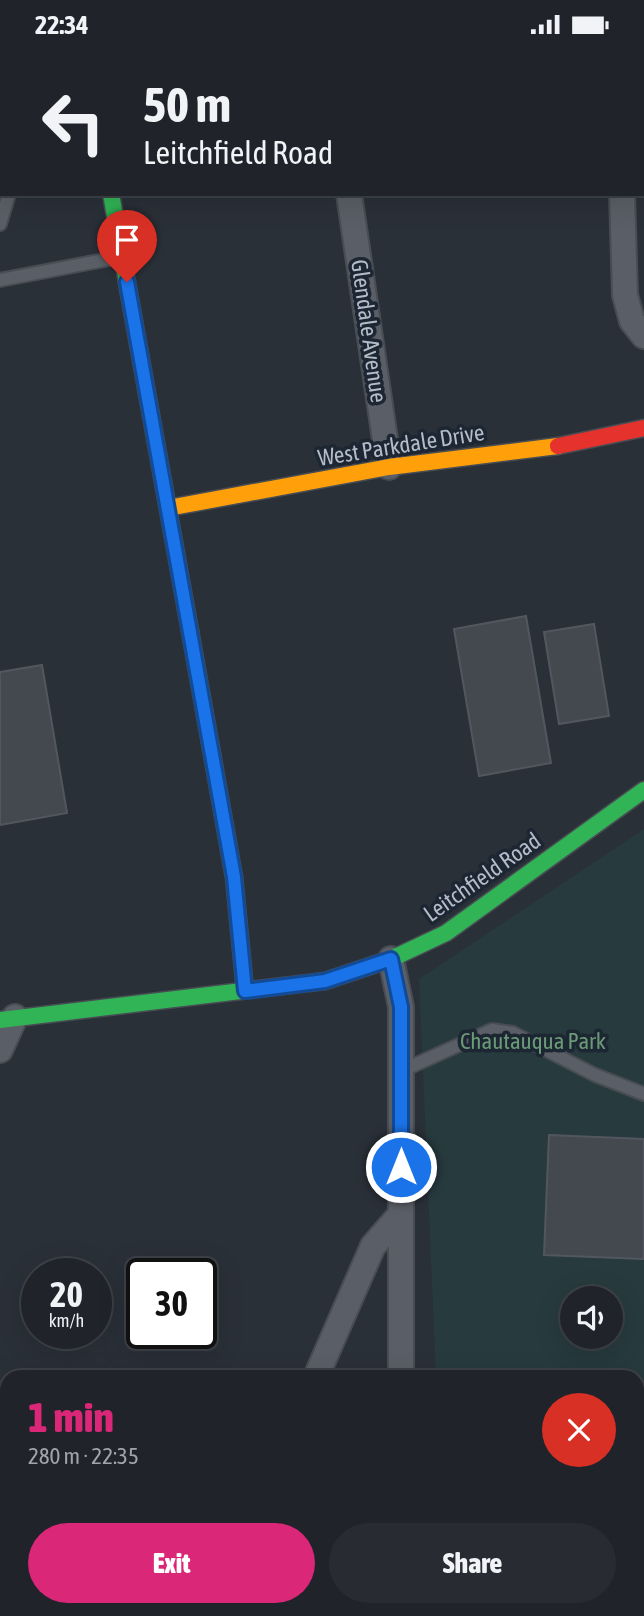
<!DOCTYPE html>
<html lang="en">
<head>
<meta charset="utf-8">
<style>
	body { margin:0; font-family:"Asap Condensed",sans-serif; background:#282c32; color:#f1f3f6; height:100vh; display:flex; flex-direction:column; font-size:26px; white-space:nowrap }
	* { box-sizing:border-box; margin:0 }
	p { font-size:23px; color:#a2a4a8 }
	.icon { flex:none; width:38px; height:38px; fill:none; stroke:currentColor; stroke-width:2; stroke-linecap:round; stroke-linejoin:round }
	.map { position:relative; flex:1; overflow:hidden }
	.details { position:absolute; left:0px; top:1321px; width:644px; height:247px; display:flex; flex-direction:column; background:#20242a; border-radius:21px 21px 0 0; box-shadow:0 7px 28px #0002,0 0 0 2px #3d4147 }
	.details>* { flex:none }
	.hud { position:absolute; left:0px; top:0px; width:644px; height:147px; box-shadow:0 7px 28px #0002,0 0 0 2px #3d4147; background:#20242a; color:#f1f3f6; overflow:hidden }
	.tools { position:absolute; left:560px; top:1237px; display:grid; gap:14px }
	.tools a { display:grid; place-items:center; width:63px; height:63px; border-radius:50%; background:#20242a; box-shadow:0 7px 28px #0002,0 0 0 2px #3d4147; font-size:35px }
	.speed { position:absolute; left:21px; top:1209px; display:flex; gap:14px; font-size:35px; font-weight:700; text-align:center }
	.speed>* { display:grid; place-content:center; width:91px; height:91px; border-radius:50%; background:#20242a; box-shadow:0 7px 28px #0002,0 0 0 2px #3d4147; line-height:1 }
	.speed small { font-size:18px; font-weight:400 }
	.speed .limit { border:4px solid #111; border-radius:10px; background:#fff; color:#111 }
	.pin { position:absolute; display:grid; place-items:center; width:60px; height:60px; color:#fff; margin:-72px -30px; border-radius:50% 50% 50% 0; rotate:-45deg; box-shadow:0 0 7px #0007 }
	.pin .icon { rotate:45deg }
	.me { position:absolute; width:77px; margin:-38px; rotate:0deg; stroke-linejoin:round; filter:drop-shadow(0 0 5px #0008) }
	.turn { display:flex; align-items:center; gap:24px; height:147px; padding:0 28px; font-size:32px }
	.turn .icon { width:91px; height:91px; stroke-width:2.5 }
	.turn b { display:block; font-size:49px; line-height:60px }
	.round { display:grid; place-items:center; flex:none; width:74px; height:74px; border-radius:37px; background:#282c32 }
	.head { display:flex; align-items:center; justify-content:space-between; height:119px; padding:0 28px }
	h1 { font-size:42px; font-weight:800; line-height:52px; color:#db2777 }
	.primary-button { display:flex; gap:14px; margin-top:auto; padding:14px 28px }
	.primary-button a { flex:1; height:80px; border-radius:42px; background:#db2777; color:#fff; font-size:28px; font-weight:800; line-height:80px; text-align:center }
	.primary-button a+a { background:#282c32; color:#f1f3f6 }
	.status { display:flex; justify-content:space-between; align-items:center; height:49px; padding:0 35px; background:#20242a; direction:ltr }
	.status svg { height:19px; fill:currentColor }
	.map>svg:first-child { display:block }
</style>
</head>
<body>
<div class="status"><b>22:34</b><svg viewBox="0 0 49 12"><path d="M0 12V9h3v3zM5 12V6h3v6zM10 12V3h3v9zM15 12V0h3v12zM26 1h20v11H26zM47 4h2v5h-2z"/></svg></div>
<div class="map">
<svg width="644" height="1567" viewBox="0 0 644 1567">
	<rect width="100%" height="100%" fill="#2a3038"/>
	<path fill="#273a3e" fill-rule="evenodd" d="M644,780V1529L637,1527V1328H436L419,930ZM572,1250H611V1288H572Z"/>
	<path fill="#444950" stroke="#52575f" stroke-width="2" d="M526,567L551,714L479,727L454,580Z
		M594,575L609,667L559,675L544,583Z
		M42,616L67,764L0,776V623Z
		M549,1086L644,1090V1210L544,1206Z"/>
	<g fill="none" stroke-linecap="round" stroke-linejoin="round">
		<g stroke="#484c53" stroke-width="16">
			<path id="lane" d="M0,175L9,145
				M0,231L120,208
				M401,1022L492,981L513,984L595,1026L644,1045"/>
		</g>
		<g stroke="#484c53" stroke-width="28">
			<path id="street" d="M328,0V2
				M611,0V2
				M94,2V0
				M349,145L389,418
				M622,145L625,246L632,272L644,287
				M391,910L401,958V1328
				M0,1001L15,968
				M316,1328L373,1197L400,1166
				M0,1470L7,1472
				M637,1549L644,1551"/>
		</g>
		<g stroke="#484c53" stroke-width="19">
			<path id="fast" d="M111,145L190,582
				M0,971L325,932L391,910L446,884L644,741"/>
		</g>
		<g stroke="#484c53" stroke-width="19">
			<path id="slow" d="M168,459L389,418L558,397
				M190,582L234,828L245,941"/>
		</g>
		<g stroke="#484c53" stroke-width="19">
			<path id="jam" d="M558,397L644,379"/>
		</g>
		<use href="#lane" stroke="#5a5e66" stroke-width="12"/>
		<use href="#street" stroke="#5a5e66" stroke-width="24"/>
		<use href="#fast" stroke="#30b455" stroke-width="16"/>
		<use href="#slow" stroke="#ff9f0a" stroke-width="16"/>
		<use href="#jam" stroke="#e5322d" stroke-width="16"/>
		<g stroke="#595d64" stroke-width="8">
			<path id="rail" d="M6,2L7,0
				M0,18L2,13"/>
		</g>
		<use href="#rail" stroke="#1d2633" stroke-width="5" stroke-dasharray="16" stroke-linecap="butt"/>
	</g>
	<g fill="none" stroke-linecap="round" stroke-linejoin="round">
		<g stroke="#114b97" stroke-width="18">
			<path id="route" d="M127,233L234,828L245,942L325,932L391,910L401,958V1118"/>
		</g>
		<use href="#route" stroke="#1a73e8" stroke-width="12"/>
	</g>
	<g text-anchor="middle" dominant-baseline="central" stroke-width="7" stroke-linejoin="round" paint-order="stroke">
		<g font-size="23" fill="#b4bcc9" stroke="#1d2633">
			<text transform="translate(369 282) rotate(82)">Glendale Avenue</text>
			<text transform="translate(401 396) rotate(-9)">West Parkdale Drive</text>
			<text transform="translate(482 828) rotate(-35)">Leitchfield Road</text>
		</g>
		<g font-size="23" fill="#6b9a76" stroke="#1d2633">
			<text x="533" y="992">Chautauqua Park</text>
		</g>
	</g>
</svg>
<div class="tools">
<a><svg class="icon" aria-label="sound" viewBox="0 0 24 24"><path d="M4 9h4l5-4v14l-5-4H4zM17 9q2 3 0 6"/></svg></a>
</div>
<div class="speed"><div>20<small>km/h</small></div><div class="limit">30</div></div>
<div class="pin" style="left:127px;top:233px;background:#d93025"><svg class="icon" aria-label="arrive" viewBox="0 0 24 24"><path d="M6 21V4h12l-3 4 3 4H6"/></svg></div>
<svg class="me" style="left:401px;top:1118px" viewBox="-20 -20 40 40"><circle r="17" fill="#1a73e8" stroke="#fff" stroke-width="3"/><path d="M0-11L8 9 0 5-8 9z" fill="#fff"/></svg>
<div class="hud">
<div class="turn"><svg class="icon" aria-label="left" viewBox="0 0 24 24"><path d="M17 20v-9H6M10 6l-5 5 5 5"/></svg><div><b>50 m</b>Leitchfield Road</div></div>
</div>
<section class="details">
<div class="head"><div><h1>1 min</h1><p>280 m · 22:35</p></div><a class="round" style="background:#d93025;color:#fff"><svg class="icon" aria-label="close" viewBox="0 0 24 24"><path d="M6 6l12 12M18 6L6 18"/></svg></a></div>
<div class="primary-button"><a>Exit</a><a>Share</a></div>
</section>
</div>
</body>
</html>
